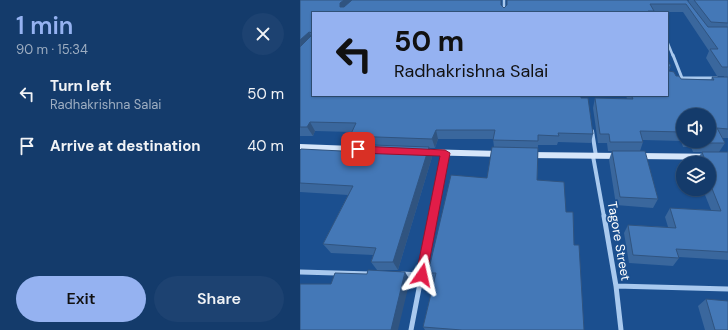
<!DOCTYPE html>
<html lang="en">
<head>
<meta charset="utf-8">
<style>
	body { margin:0; font-family:"DM Sans",sans-serif; background:#1d4271; color:#f1f3f6; height:100vh; display:flex; flex-direction:column; font-size:15px; white-space:nowrap }
	* { box-sizing:border-box; margin:0 }
	p { font-size:13px; color:#9dadc1 }
	.icon { flex:none; width:22px; height:22px; fill:none; stroke:currentColor; stroke-width:2; stroke-linecap:round; stroke-linejoin:round }
	.map { position:relative; flex:1; overflow:hidden }
	.sheet { display:flex; flex-direction:column; background:#143b6b; width:300px }
	.sheet>* { flex:none }
	.top-card { position:absolute; left:12px; top:12px; width:356px; height:84px; border-radius:0px; box-shadow:0 1px 3px #0004,0 0 0 1px #33557e; background:#95b2f1; color:#111; overflow:hidden }
	.buttons { position:absolute; left:376px; top:108px; display:grid; gap:8px }
	.buttons a { display:grid; place-items:center; width:40px; height:40px; border-radius:50%; background:#143b6b; box-shadow:0 1px 3px #0004,0 0 0 1px #33557e; font-size:20px }
	.pin { position:absolute; display:grid; place-items:center; width:34px; height:34px; color:#fff; margin:-17px; border-radius:8px; box-shadow:0 2px 6px #0006 }
	.me { position:absolute; width:44px; margin:-22px; rotate:11deg; stroke-linejoin:round; filter:drop-shadow(0 0 3px #0008) }
	.turn { display:flex; align-items:center; gap:14px; height:84px; padding:0 16px; font-size:18px }
	.turn .icon { width:52px; height:52px; stroke-width:2.5 }
	.turn b { display:block; font-size:28px; line-height:34px }
	.round { display:grid; place-items:center; flex:none; width:42px; height:42px; border-radius:21px; background:#1d4271 }
	.overview { display:flex; align-items:center; justify-content:space-between; height:68px; padding:0 16px }
	h1 { font-size:24px; font-weight:600; line-height:30px; color:#95b2f1 }
	.primary-button { display:flex; gap:8px; margin-top:auto; padding:8px 16px }
	.primary-button a { flex:1; height:46px; border-radius:24px; background:#95b2f1; color:#111; font-size:16px; font-weight:600; line-height:46px; text-align:center }
	.primary-button a+a { background:#1d4271; color:#f1f3f6 }
	ul { padding:0; list-style:none }
	li { display:flex; align-items:center; gap:12px; height:52px; padding:0 16px }
	li div { flex:1 }
	li b { display:block; font-size:15px }
	li em { font-style:normal }
	main { display:flex; flex:1; min-height:0 }
	.map>svg:first-child { display:block }
</style>
</head>
<body>
<main>
<section class="sheet">
<div class="overview"><div><h1>1 min</h1><p>90 m · 15:34</p></div><a class="round"><svg class="icon" aria-label="close" viewBox="0 0 24 24"><path d="M6 6l12 12M18 6L6 18"/></svg></a></div>
<ul>
<li><svg class="icon" aria-label="left" viewBox="0 0 24 24"><path d="M17 20v-9H6M10 6l-5 5 5 5"/></svg><div><b>Turn left</b><p>Radhakrishna Salai</p></div><em>50 m</em></li>
<li><svg class="icon" aria-label="arrive" viewBox="0 0 24 24"><path d="M6 21V4h12l-3 4 3 4H6"/></svg><div><b>Arrive at destination</b></div><em>40 m</em></li>
</ul>
<div class="primary-button"><a>Exit</a><a>Share</a></div>
</section>
<div class="map">
<svg width="428" height="330" viewBox="0 0 428 330">
	<rect width="100%" height="100%" fill="#1b4f8f"/>
	<g fill="none" stroke-linecap="round" stroke-linejoin="round">
		<path stroke="#a9c9ee" stroke-width="2.5" d="M204,0V13
			M367,41L373,56"/>
		<path stroke="#a9c9ee" stroke-width="3" d="M373,55L382,78
			M367,78H417"/>
		<path stroke="#a9c9ee" stroke-width="4" d="M292,131L296,156
			M293,156L304,217
			M133,217L145,153"/>
		<path stroke="#a9c9ee" stroke-width="5" d="M304,216L316,286L321,330
			M0,272L71,274
			M102,274L122,275
			M316,286L428,289
			M111,330L133,216"/>
		<path fill="#d6e6fa" fill-rule="evenodd" d="M0,144L53,146L57,149L53,152L0,150Z
			M121,149L201,151L205,154L201,157L121,155L117,152Z
			M227,152L321,153L325,156L321,159L227,158L223,155Z
			M337,153L428,154V160L337,159L333,156Z"/>
	</g>
	<path fill="#3a679d" fill-rule="evenodd" d="M0,0L201,5L204,8L388,2L389,0H428V138H422L425,143L419,152H428V260L379,257V258L373,266L329,263L324,233L328,225L368,227L365,217L370,208L411,210L403,190L404,189H409V163H397L396,161L402,152H393L391,147H383L381,141L343,140V142L340,151H308L307,143H298L293,108L295,98L327,99L326,95H367V59L371,66L369,71L381,79L411,80L412,77H424V76H417L406,58L409,51L383,12H354V13H13L281,98L293,134L291,143L258,142L257,145H238L237,180L266,212L274,245L284,330H125L123,327L134,282H132L128,273L187,178L194,147L193,139H138L135,148H129L132,157L98,270H77L71,262L73,255L31,253L23,244L48,195L0,192V150L42,151L54,144L50,136L52,132L15,131L13,136H0ZM383,115L409,141H383Z
		M312,151L358,199L353,208L316,205L309,160Z
		M406,299L428,330H405L398,306Z"/>
	<path fill="#305480" d="M44,0H56L43,11L40,7V3Z
		M9,32L13,40L0,52V40Z
		M10,122L15,131L13,136L7,127Z
		M136,130L138,139L135,148L132,139Z
		M129,147L132,157L98,270L93,262Z
		M105,272L110,280L98,330H91Z"/>
	<path fill="#4478b7" stroke="#305480" d="M0,0H44L40,3V7H44L52,0H201V5L204,8L207,5V0H387L408,27H428V67H422L410,49H418L386,4H350L354,11H348L349,13H13V95H281V98H288L293,134L258,133L259,136L238,135V141L193,140L195,130H136L132,139L50,136L56,123L10,122L7,127H0V47L11,36L12,33L9,32L0,40Z
		M394,0H428V23L411,22Z
		M367,59L371,66L368,68L369,71L374,72L376,76H379L381,79L414,80L412,77H428V129L417,128L425,143H398L397,141H409V115H383V132L340,131L343,142H310L309,134H300L295,98L333,99L331,95H367Z
		M45,144L129,147L93,262H71L76,248L23,244L53,186L0,183V150L1,149L42,151Z
		M192,147L238,148L237,180L264,182L266,212H273L274,245H279L284,330H162L123,327L136,273H128L151,175L187,178Z
		M312,151H345L358,199L320,197Z
		M402,152H428V252L376,249L379,258L333,255L328,225L376,228L370,208L421,211L409,181H414L409,169V163H406Z
		M68,270L105,272L91,330H0V284H31L35,273L67,274Z
		M406,299L428,301V330H415Z"/>
	<path fill="#e11d48" stroke="#92132f" d="M58,146L145,150L150,153L126,279L122,280L117,279L116,275L140,156L58,153L54,149Z"/>
	<g text-anchor="middle" dominant-baseline="central" stroke-width="3.5" stroke-linejoin="round" paint-order="stroke">
		<g font-size="13" fill="#fff" stroke="#1b4f8f">
			<text transform="translate(319 241) rotate(80)">Tagore Street</text>
		</g>
	</g>
</svg>
<div class="buttons">
<a><svg class="icon" aria-label="sound" viewBox="0 0 24 24"><path d="M4 9h4l5-4v14l-5-4H4zM17 9q2 3 0 6"/></svg></a>
<a><svg class="icon" aria-label="layers" viewBox="0 0 24 24"><path d="M12 4l9 5-9 5-9-5zM3 14l9 5 9-5"/></svg></a>
</div>
<div class="pin" style="left:58px;top:149px;background:#d93025"><svg class="icon" aria-label="arrive" viewBox="0 0 24 24"><path d="M6 21V4h12l-3 4 3 4H6"/></svg></div>
<svg class="me" style="left:122px;top:275px" viewBox="-20 -20 40 40"><path d="M0-17L14 15 0 8-14 15z" fill="#e11d48" stroke="#fff" stroke-width="4"/></svg>
<div class="top-card">
<div class="turn"><svg class="icon" aria-label="left" viewBox="0 0 24 24"><path d="M17 20v-9H6M10 6l-5 5 5 5"/></svg><div><b>50 m</b>Radhakrishna Salai</div></div>
</div>
</div>
</main>
</body>
</html>
